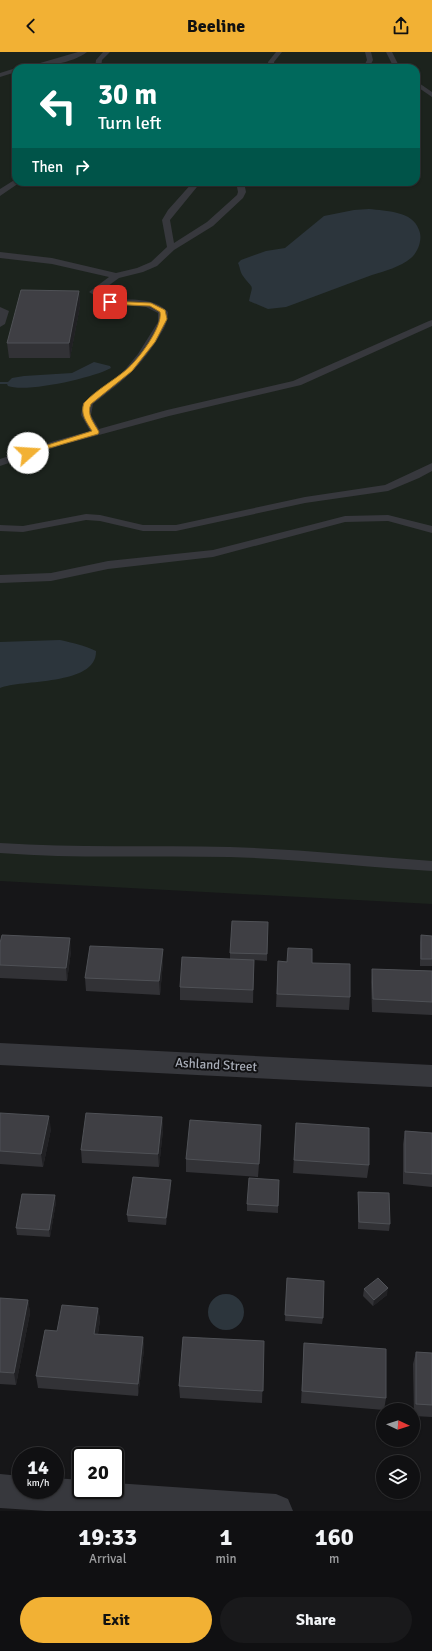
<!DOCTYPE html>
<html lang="en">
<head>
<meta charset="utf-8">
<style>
	body { margin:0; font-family:Signika,sans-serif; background:#19191b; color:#f1f3f6; height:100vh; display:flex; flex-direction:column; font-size:15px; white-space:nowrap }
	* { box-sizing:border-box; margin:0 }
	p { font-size:13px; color:#9c9d9f }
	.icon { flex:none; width:22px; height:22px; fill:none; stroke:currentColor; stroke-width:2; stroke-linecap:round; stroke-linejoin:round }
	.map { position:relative; height:1459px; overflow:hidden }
	.sheet { display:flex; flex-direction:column; background:#101012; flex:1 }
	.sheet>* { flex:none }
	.top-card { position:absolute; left:12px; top:12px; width:408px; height:122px; border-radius:12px; box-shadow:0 1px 3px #0004,0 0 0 1px #303032; background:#00695c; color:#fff; overflow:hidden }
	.needle { width:26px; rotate:94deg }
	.buttons { position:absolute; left:376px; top:1351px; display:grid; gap:8px }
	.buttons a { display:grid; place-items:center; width:44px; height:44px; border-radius:50%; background:#101012; box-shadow:0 1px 3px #0004,0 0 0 1px #303032; font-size:20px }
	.speed { position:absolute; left:12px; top:1395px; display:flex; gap:8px; font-size:20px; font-weight:700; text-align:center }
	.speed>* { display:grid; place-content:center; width:52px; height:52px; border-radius:50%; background:#101012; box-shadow:0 1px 3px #0004,0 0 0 1px #303032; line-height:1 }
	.speed small { font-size:10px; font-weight:400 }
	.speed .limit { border:2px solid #111; border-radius:6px; background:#fff; color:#111 }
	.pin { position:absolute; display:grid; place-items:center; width:34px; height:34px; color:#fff; margin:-17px; border-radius:8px; box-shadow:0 2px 6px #0006 }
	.me { position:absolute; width:44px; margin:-22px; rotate:71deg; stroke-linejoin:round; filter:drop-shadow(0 0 3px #0008) }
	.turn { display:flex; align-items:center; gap:14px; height:84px; padding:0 20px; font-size:18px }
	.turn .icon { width:52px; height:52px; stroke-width:2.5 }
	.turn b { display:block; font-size:28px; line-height:34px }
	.then { display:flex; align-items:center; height:38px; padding:0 20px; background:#0003; gap:8px; font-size:15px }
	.eta { display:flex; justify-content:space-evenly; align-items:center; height:68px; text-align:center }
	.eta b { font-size:24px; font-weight:700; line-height:28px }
	.primary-button { display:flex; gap:8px; margin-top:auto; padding:8px 20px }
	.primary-button a { flex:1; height:46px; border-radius:24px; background:#f2b134; color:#111; font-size:16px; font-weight:700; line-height:46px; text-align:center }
	.primary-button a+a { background:#19191b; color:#f1f3f6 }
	header { display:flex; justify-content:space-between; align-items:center; height:52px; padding:0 20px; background:#f2b134; color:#111; font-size:18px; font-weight:700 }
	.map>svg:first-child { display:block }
</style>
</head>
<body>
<header><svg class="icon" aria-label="back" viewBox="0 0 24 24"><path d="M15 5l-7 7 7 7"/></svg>Beeline<svg class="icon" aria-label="share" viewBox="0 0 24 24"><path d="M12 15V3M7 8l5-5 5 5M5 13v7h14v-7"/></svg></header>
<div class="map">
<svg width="432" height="1459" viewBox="0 0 432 1459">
	<rect width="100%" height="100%" fill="#161618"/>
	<path fill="#1c231d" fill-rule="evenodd" d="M0,0H432V852L0,829ZM16,16H416V130H16Z"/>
	<path fill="#2c353c" d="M369,157C386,159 413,159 419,178C423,187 418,200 411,206C400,215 385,219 372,223C343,234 315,244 286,255L268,257L249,249C253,230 254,239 243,224C240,220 240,215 238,211L241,208L266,199L285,196L324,164L354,158Z
		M94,310L110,314L111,316C93,326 26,341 8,334L7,332H0V330H8L12,326L24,324L72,321Z
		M60,588C73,591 84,593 96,599C97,634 21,627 0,636V590Z
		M208 1260a18 18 0 1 1 36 0a18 18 0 1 1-36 0Z"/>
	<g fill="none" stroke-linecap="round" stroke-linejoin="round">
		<path fill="#37383d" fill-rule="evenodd" d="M78,0H87C74,11 40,16 23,16Z
			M103,0H110L102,8L101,16H95L96,8Z
			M276,0H282L274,10L275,16H269L268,10Z
			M365,0H371L373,8L369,16H363L367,8Z
			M386,0H392L400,16H394Z
			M16,16V20L0,25V21Z
			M416,29L432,40V45L416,34Z
			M16,127V130L19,131L0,144V137Z
			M193,130H201L170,168L174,191L207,170L237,143L238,140L236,130H244L246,140L243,146L213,174L174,198L157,214L143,220L119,226L97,242L94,243L89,240L109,225L52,212L0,206V200L52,206L116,221L137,216L151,210L167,195L162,168L168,158Z
			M110,247C128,248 155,245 168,260C168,272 163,278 157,288C138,318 120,331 93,352L91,363L99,377L167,358L293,329L429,269L432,268V274L301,333L169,364L62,393L0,414V407L54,389L90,379L81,363L83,351L123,320L138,302L158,270V261L146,255L107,252L105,250Z
			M0,255L9,259L5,272L0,275Z
			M432,411V419L419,426L388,439L305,451L176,479H143L100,469L86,468L23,480L0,479V473L23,474L86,462L100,463L143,473H176L305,445L385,433Z
			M388,463L432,474V481L388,469L345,470L213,505L108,517L51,529L0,531V523L51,521L108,509L213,498L345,464Z
			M0,791C76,796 153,793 230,795C297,797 365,804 432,809V819C365,815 297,807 230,805C153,803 76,807 0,801Z"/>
		<path fill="#37383d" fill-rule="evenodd" d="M0,991L432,1013V1035L0,1013Z
			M0,1422L21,1424V1438H55V1426L81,1428V1438H115V1431L276,1442L288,1447L293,1459H46L0,1456Z"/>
	</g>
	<path fill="#323236" d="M79,239L80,254L70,306H9L7,291Z
		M268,870L267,909L254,908L253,951L180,948V935L230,907V901Z
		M421,883L432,884V914H420V890Z
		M0,891L71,899L67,929L0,926Z
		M278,909L312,911L350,945L349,958L276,955Z
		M163,910L160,943L86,939L85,926Z
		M372,917L432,919V963L372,960L371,930Z
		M0,1061L51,1077L43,1115L0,1112Z
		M162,1065L163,1078L159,1115L82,1111L81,1098Z
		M296,1071L369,1113L367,1126L293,1121Z
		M405,1079L432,1081V1135L403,1132V1092Z
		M261,1086L258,1125L186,1120V1107Z
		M279,1128L278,1161L247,1159V1152Z
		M171,1135L166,1173L128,1170L127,1163Z
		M358,1140L390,1172L389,1179L358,1177Z
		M56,1150L50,1185L17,1183L16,1176Z
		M287,1226L323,1266L322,1272L285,1269Z
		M364,1237L387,1243L373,1254L363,1244Z
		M0,1246L28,1248L30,1261L16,1333L0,1332Z
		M98,1256L100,1268L98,1282L143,1285L144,1298L138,1344L38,1336L36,1324L57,1279Z
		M264,1289L262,1351L180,1346L179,1334Z
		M304,1291L386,1346L384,1358L301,1351Z
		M416,1300L432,1301V1365L414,1364L413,1312Z"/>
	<path fill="#212124" d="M79,239L80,254L70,306L69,291Z
		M70,886L71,899L67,929L66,916Z
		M163,897V910L160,943L159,929Z
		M49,1064L51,1077L43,1115L41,1102Z
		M162,1065L163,1078L159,1115L158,1102Z
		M261,1073V1086L258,1125L259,1112Z
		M171,1128V1135L166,1173V1166Z
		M55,1143L56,1150L50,1185L49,1178Z
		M388,1236L387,1243L373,1254L374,1248Z
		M28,1248L30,1261L16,1333L14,1321Z
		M98,1256L100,1268L96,1294L94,1282Z
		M143,1285L144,1298L138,1344V1332Z"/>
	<path fill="#3f3f44" stroke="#4f5156" d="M21,238L79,239L69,291H7Z
		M232,869L268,870L267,902L230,901Z
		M2,883L70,886L66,916L0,913V891Z
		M421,883L432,884V907H421Z
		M90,894L163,897L159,929L85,926Z
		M288,896L312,897V911L350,912V945L277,942L278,909L287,910Z
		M182,905L254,908L253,938L180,935Z
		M372,917L432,919V950L373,947Z
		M0,1061L49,1064L41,1102L0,1099Z
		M86,1061L162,1065L158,1102L81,1098Z
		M190,1068L261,1073L259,1112L186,1107Z
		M296,1071L369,1076V1113L294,1108Z
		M405,1079L432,1081V1122L405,1120Z
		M133,1125L171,1128L166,1166L127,1163Z
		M249,1126L279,1128L278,1154L247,1152Z
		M358,1140L389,1141L390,1172L359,1170Z
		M22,1142L55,1143L49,1178L16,1176Z
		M287,1226L324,1229L323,1266L285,1263Z
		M378,1226L388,1236L374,1248L364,1237Z
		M0,1246L28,1248L14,1321L0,1320Z
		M62,1253L98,1256L94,1282L143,1285L138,1332L36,1324L45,1278L57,1279Z
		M183,1285L264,1289L263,1339L179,1334Z
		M304,1291L386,1297V1346L302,1339Z
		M416,1300L432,1301V1353L416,1352Z"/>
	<path fill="#f2b134" stroke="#9d7322" d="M110,249L151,251L165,258L167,267L155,290L132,319L91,352C86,362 94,371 99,380L98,382L25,403V400L92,379C86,369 80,362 84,351C96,338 113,329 126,318C138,308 163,275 160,260L150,254L108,252L107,250Z"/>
	<g text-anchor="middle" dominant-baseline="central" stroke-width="4" stroke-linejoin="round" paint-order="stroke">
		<g font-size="13" fill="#a8adb8" stroke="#111113">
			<text transform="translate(216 1013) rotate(3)">Ashland Street</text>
		</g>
	</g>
</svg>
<div class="buttons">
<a><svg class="needle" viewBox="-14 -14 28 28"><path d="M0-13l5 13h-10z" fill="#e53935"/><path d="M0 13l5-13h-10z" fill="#9c9d9f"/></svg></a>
<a><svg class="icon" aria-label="layers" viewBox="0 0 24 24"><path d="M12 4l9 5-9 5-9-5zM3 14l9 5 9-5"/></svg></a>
</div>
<div class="speed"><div>14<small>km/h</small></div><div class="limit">20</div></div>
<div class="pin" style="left:110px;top:250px;background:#d93025"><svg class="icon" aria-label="arrive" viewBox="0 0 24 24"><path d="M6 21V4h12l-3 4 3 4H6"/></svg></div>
<svg class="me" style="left:28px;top:401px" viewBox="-20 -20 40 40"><circle r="19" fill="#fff"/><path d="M0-13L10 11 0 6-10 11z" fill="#f2b134"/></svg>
<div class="top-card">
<div class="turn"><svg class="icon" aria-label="left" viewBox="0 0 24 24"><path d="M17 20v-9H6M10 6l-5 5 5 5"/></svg><div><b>30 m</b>Turn left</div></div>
<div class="then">Then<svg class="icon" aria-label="right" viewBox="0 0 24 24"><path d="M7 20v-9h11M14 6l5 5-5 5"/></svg></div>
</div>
</div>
<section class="sheet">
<div class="eta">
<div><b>19:33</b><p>Arrival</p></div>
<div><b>1</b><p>min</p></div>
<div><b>160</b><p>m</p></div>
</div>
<div class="primary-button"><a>Exit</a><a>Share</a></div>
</section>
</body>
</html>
